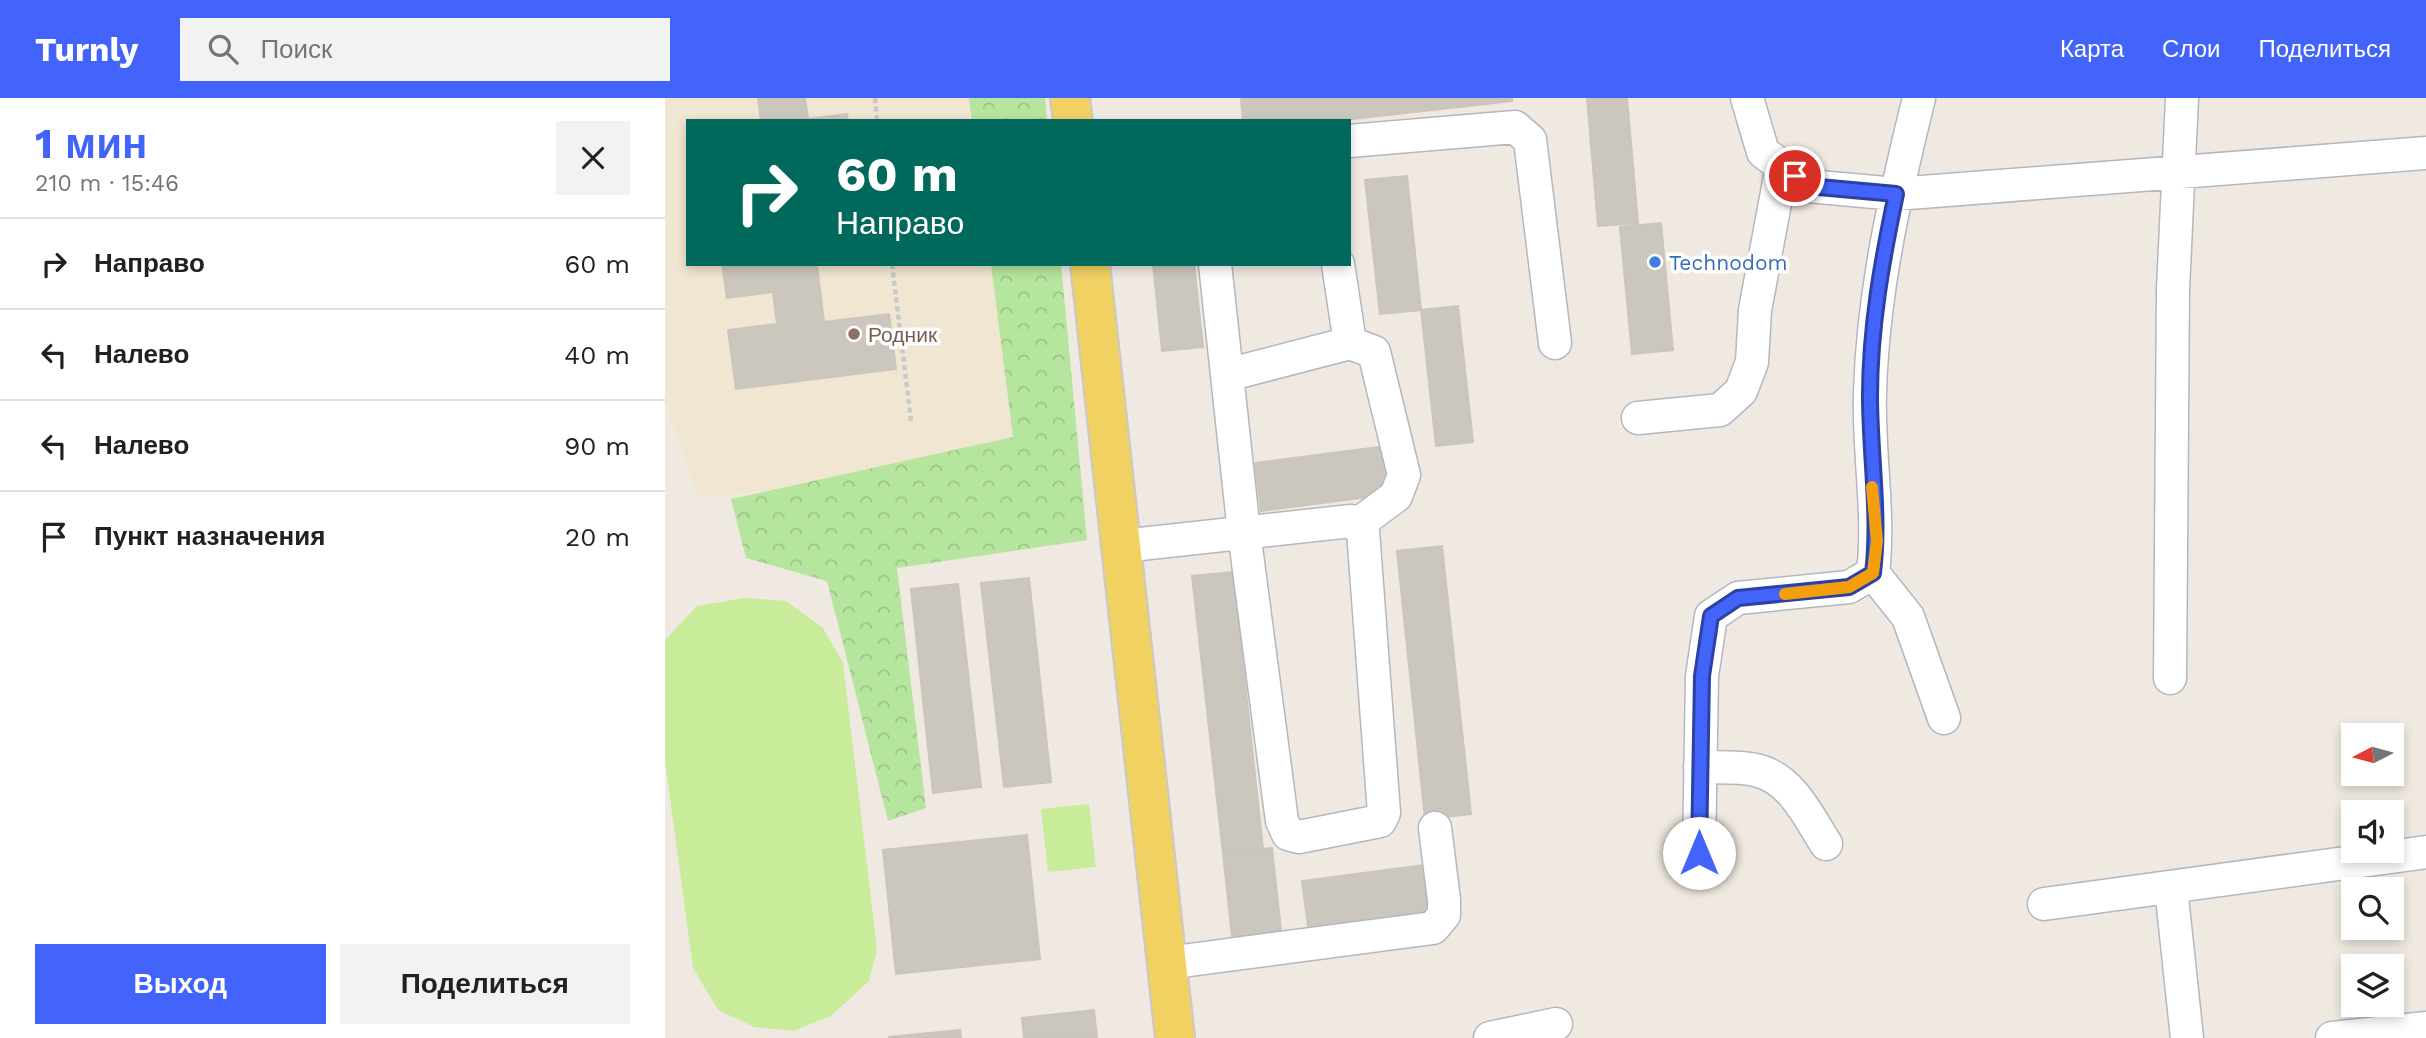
<!DOCTYPE html>
<html lang="ru">
<head>
<meta charset="utf-8">
<style>
	body { margin:0; font-family:"Work Sans",sans-serif; background:#f2f2f2; color:#202124; height:100vh; display:flex; flex-direction:column; font-size:26px; white-space:nowrap }
	* { box-sizing:border-box; margin:0 }
	p { font-size:23px; color:#757577 }
	.icon { flex:none; width:38px; height:38px; fill:none; stroke:currentColor; stroke-width:2; stroke-linecap:round; stroke-linejoin:round }
	.map { position:relative; flex:1; overflow:hidden }
	.sheet { display:flex; flex-direction:column; background:#fff; width:665px }
	.sheet>* { flex:none }
	.guide { position:absolute; left:21px; top:21px; width:665px; height:147px; border-radius:0px; box-shadow:0 4px 10px #0003; background:#00695c; color:#fff; overflow:hidden }
	.needle { width:46px; rotate:264deg }
	.fabs { position:absolute; left:1676px; top:625px; display:grid; gap:14px }
	.fabs a { display:grid; place-items:center; width:63px; height:63px; border-radius:0px; background:#fff; box-shadow:0 4px 10px #0003; font-size:35px }
	.pin { position:absolute; display:grid; place-items:center; width:60px; height:60px; color:#fff; margin:-30px; border:4px solid #fff; border-radius:50%; box-shadow:0 2px 7px #0007 }
	.me { position:absolute; width:77px; margin:-38px; rotate:0deg; stroke-linejoin:round; filter:drop-shadow(0 0 5px #0008) }
	.turn { display:flex; align-items:center; gap:24px; height:147px; padding:0 35px; font-size:32px }
	.turn .icon { width:91px; height:91px; stroke-width:2.5 }
	.turn b { display:block; font-size:49px; line-height:60px }
	.round { display:grid; place-items:center; flex:none; width:74px; height:74px; border-radius:0px; background:#f2f2f2 }
	.overview { display:flex; align-items:center; justify-content:space-between; height:119px; padding:0 35px }
	h1 { font-size:42px; font-weight:700; line-height:52px; color:#4264fb }
	.cta { display:flex; gap:14px; margin-top:auto; padding:14px 35px }
	.cta a { flex:1; height:80px; border-radius:0px; background:#4264fb; color:#fff; font-size:28px; font-weight:700; line-height:80px; text-align:center }
	.cta a+a { background:#f2f2f2; color:#202124 }
	ul { padding:0; list-style:none }
	li { display:flex; align-items:center; gap:21px; height:91px; padding:0 35px; border-top:2px solid #e0e0e0 }
	li div { flex:1 }
	li b { display:block; font-size:26px }
	li em { font-style:normal }
	header { display:flex; align-items:center; gap:42px; box-sizing:border-box; height:98px; padding:0 35px; background:#4264fb; color:#fff }
	header strong { font-size:33px }
	nav { display:flex; gap:38px; margin-inline-start:auto; font-size:24px }
	.search { width:490px; height:63px; background:#f2f2f2; display:flex; align-items:center; gap:18px; box-sizing:border-box; padding:0 24px; border-radius:0px; color:#757577; font-size:26px }
	main { display:flex; flex:1; min-height:0 }
	.map>svg:first-child { display:block }
</style>
</head>
<body>
<header>
<strong>Turnly</strong>
<div class="search"><svg class="icon" aria-label="search" viewBox="0 0 24 24"><circle cx="10" cy="10" r="6"/><path d="M15 15l6 6"/></svg>Поиск</div>
<nav><a>Карта</a><a>Слои</a><a>Поделиться</a></nav>
</header>
<main>
<section class="sheet">
<div class="overview"><div><h1>1 мин</h1><p>210 m · 15:46</p></div><a class="round"><svg class="icon" aria-label="close" viewBox="0 0 24 24"><path d="M6 6l12 12M18 6L6 18"/></svg></a></div>
<ul>
<li><svg class="icon" aria-label="right" viewBox="0 0 24 24"><path d="M7 20v-9h11M14 6l5 5-5 5"/></svg><div><b>Направо</b></div><em>60 m</em></li>
<li><svg class="icon" aria-label="left" viewBox="0 0 24 24"><path d="M17 20v-9H6M10 6l-5 5 5 5"/></svg><div><b>Налево</b></div><em>40 m</em></li>
<li><svg class="icon" aria-label="left" viewBox="0 0 24 24"><path d="M17 20v-9H6M10 6l-5 5 5 5"/></svg><div><b>Налево</b></div><em>90 m</em></li>
<li><svg class="icon" aria-label="arrive" viewBox="0 0 24 24"><path d="M6 21V4h12l-3 4 3 4H6"/></svg><div><b>Пункт назначения</b></div><em>20 m</em></li>
</ul>
<div class="cta"><a>Выход</a><a>Поделиться</a></div>
</section>
<div class="map">
<svg width="1761" height="940" viewBox="0 0 1761 940">
	<defs>
		<pattern id="forest-crowns" width="20" height="18" patternUnits="userSpaceOnUse" patternTransform="scale(1.75)"><rect width="20" height="18" fill="#b6e59e"/><path d="M2 6a3 3 0 1 1 6 0M12 15a3 3 0 1 1 6 0" fill="none" stroke="#9dc588"/></pattern>
	</defs>
	<rect width="100%" height="100%" fill="#efe9e1"/>
	<path fill="#f0e6d1" d="M0,0H350L353,23H23V166H370L391,362L34,400L0,305Z"/>
	<path fill="url(#forest-crowns)" d="M304,0H380L382,23H307Z
		M326,166H396L422,442L232,470L261,710L223,723L162,483L81,460L66,401L348,339Z"/>
	<path fill="#c9ec9a" d="M80,500L121,503L158,530L178,565L212,851L204,883L166,918L128,933L89,929L53,912L28,870L0,663V542L32,508Z
		M424,706L431,769L383,774L376,711Z"/>
	<path fill="#cbc7bf" stroke="#cbc5ba" stroke-width="2" d="M93,0H140L143,21L182,16L183,23H96Z
		M576,0H847V3L669,23H578Z
		M922,0H962L973,125L933,128Z
		M742,78L756,212L715,216L700,82Z
		M996,125L1008,252L967,256L955,129Z
		M57,166H159L152,167L159,224L224,216L231,271L71,291L63,232L112,226L108,194L62,200Z
		M488,166H529L538,249L497,253Z
		M793,208L808,344L771,348L756,212Z
		M721,348L727,396L596,413L590,365Z
		M777,448L806,716L760,721L732,453Z
		M568,474L598,751L558,755L527,478Z
		M364,480L386,684L339,689L316,485Z
		M293,486L316,689L268,695L246,491Z
		M362,737L375,861L231,876L218,752Z
		M607,750L616,833L567,839L558,755Z
		M766,766L772,812L643,828L637,783Z
		M429,912L432,940H359L357,920Z
		M295,932L296,940H224V939Z"/>
	<g fill="none" stroke-linecap="round" stroke-linejoin="round">
		<g stroke="#b4b7c1" stroke-width="35">
			<path id="minor" d="M1082,0L1098,54L1143,88L1231,96L1761,55
				M684,43L850,29L865,42L890,245
				M673,166L685,245
				M562,277L685,245L709,254L739,377L731,398L693,426
				M973,320L1055,312L1076,293L1087,264L1090,212L1117,68
				M457,448L686,423L698,433L719,715L715,723L634,739L623,736L617,723L579,434L550,166
				M1208,475L1243,519L1279,620
				M1505,580L1508,191L1517,0
				M1035,669C1052,670 1073,668 1090,672C1126,679 1143,718 1161,746
				M1034,755L1037,578L1046,518L1073,500L1184,489L1208,475C1215,415 1203,354 1205,294C1208,193 1230,97 1254,0
				M1506,790L1522,940
				M1379,806L1761,754
				M502,865L768,830L779,817V802L770,730
				M825,940L891,926
				M1667,940L1761,930"/>
		</g>
		<g stroke="#c9c9c9" stroke-width="42">
			<path id="major" d="M405,0L408,23
				M425,166L510,940"/>
		</g>
		<path stroke="#c9c9c9" stroke-width="4.5" stroke-dasharray="5 3.5" stroke-linecap="butt" d="M210,0L212,23
			M227,166L246,323"/>
		<use href="#minor" stroke="#fff" stroke-width="32"/>
		<use href="#major" stroke="#f2d163" stroke-width="38"/>
	</g>
	<g fill="none" stroke-linecap="round" stroke-linejoin="round">
		<g stroke="#2b41a3" stroke-width="18">
			<path id="route" d="M1034,755L1037,578L1046,518L1073,500L1184,489L1208,475C1215,417 1205,357 1205,298C1205,229 1217,163 1231,96L1143,88L1130,78"/>
		</g>
		<use href="#route" stroke="#4264fb" stroke-width="12"/>
		<path stroke="#f59e0b" stroke-width="12" d="M1120,496L1184,489L1208,475L1212,443L1207,389"/>
	</g>
	<circle fill="#3f7fe0" stroke="#fff" stroke-width="2.5" cx="990" cy="164" r="7"/>
	<circle fill="#8d6e63" stroke="#fff" stroke-width="2.5" cx="189" cy="236" r="7"/>
	<g text-anchor="middle" dominant-baseline="central" stroke-width="7" stroke-linejoin="round" paint-order="stroke">
		<g font-size="21" fill="#366cbe" stroke="#fff" text-anchor="start">
			<text x="1004" y="164">Technodom</text>
		</g>
		<g font-size="21" fill="#785e54" stroke="#fff" text-anchor="start">
			<text x="203" y="236">Родник</text>
		</g>
	</g>
</svg>
<div class="fabs">
<a><svg class="needle" viewBox="-14 -14 28 28"><path d="M0-13l5 13h-10z" fill="#e53935"/><path d="M0 13l5-13h-10z" fill="#757577"/></svg></a>
<a><svg class="icon" aria-label="sound" viewBox="0 0 24 24"><path d="M4 9h4l5-4v14l-5-4H4zM17 9q2 3 0 6"/></svg></a>
<a><svg class="icon" aria-label="search" viewBox="0 0 24 24"><circle cx="10" cy="10" r="6"/><path d="M15 15l6 6"/></svg></a>
<a><svg class="icon" aria-label="layers" viewBox="0 0 24 24"><path d="M12 4l9 5-9 5-9-5zM3 14l9 5 9-5"/></svg></a>
</div>
<div class="pin" style="left:1130px;top:78px;background:#d93025"><svg class="icon" aria-label="arrive" viewBox="0 0 24 24"><path d="M6 21V4h12l-3 4 3 4H6"/></svg></div>
<svg class="me" style="left:1034px;top:755px" viewBox="-20 -20 40 40"><circle r="19" fill="#fff"/><path d="M0-13L10 11 0 6-10 11z" fill="#4264fb"/></svg>
<div class="guide">
<div class="turn"><svg class="icon" aria-label="right" viewBox="0 0 24 24"><path d="M7 20v-9h11M14 6l5 5-5 5"/></svg><div><b>60 m</b>Направо</div></div>
</div>
</div>
</main>
</body>
</html>
